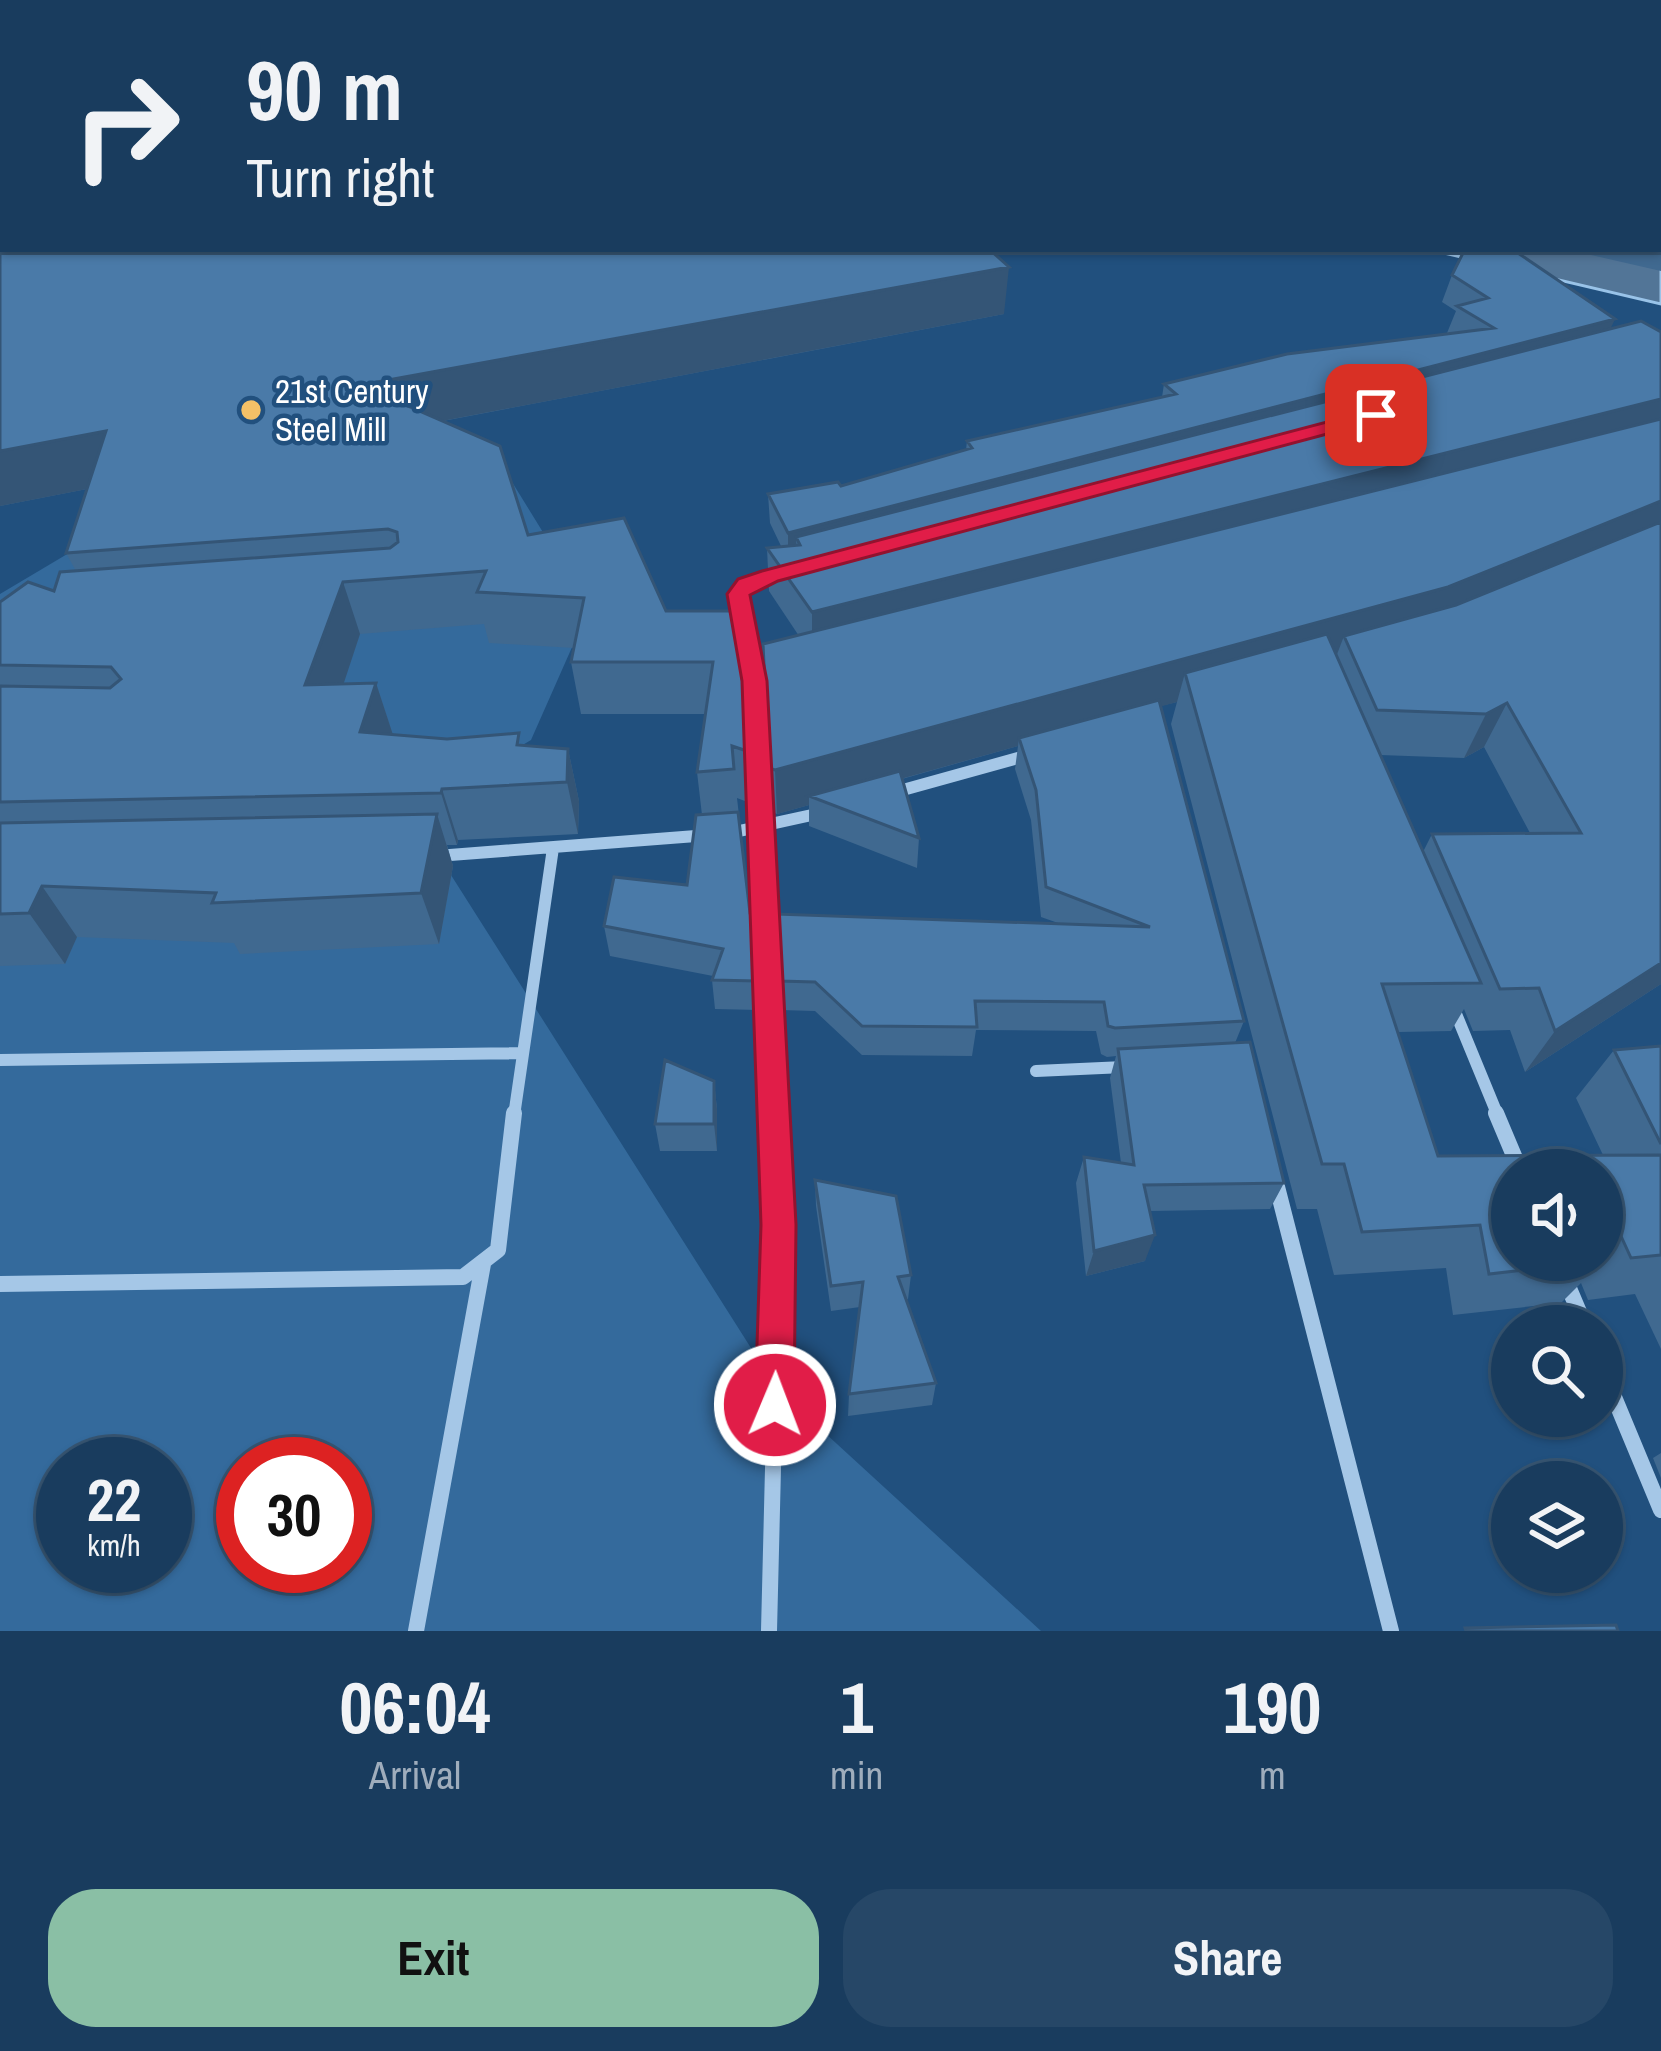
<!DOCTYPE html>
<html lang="en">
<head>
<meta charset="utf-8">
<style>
	body { margin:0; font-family:"Archivo Narrow",sans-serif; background:#264767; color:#f1f3f6; height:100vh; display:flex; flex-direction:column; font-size:45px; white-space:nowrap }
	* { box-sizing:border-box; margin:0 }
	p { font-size:39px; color:#9fadbc }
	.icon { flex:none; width:66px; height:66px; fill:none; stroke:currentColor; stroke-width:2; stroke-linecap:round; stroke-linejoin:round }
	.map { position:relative; height:1631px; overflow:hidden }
	.details { display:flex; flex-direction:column; background:#193c5e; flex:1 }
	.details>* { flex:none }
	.guide { position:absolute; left:0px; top:0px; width:1662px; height:252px; box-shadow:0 3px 9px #0004,0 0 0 3px #375673; background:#193c5e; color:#f1f3f6; overflow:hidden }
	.fabs { position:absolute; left:1491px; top:1149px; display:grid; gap:24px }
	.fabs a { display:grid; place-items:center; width:132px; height:132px; border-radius:50%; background:#193c5e; box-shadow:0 3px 9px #0004,0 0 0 3px #375673; font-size:60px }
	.speed { position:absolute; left:36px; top:1437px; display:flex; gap:24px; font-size:60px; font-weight:700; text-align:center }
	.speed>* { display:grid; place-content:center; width:156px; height:156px; border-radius:50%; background:#193c5e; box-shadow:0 3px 9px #0004,0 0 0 3px #375673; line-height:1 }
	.speed small { font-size:30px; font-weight:400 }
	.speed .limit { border:18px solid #d22; background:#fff; color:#111 }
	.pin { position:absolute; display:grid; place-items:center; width:102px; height:102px; color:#fff; margin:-51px; border-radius:24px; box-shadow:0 6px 18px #0006 }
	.me { position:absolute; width:132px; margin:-66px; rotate:1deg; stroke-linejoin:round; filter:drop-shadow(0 0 9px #0008) }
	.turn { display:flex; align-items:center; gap:42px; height:252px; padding:0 48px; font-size:54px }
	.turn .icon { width:156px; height:156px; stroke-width:2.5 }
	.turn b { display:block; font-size:84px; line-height:102px }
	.eta { display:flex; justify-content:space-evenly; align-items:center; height:204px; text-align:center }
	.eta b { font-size:72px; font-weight:700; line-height:84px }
	.action { display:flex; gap:24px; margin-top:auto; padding:24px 48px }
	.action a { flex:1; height:138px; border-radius:48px; background:#8abfa5; color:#111; font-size:48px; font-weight:700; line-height:138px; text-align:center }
	.action a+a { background:#264767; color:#f1f3f6 }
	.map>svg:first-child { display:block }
</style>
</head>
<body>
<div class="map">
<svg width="1661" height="1631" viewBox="0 0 1661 1631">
	<rect width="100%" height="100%" fill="#21507e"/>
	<path fill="#346a9c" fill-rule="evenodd" d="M0,0H544L3,3L0,234Z
		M496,456L565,568L592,602L531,740L411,812L777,1389L1041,1631H0V594L143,509ZM63,1464H165V1566H63ZM243,1464H345V1566H243Z"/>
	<path fill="#527597" stroke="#99c3e8" stroke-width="3" d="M1427,249H1594L1661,264V304Z"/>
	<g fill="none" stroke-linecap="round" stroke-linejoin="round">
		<path stroke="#a5c7e7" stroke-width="10" d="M757,719L755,681L738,594L746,584L780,573"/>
		<path stroke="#a5c7e7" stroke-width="12" d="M757,716L774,1116
			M892,793L1029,755
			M730,833L821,813
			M437,856L709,835
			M1454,1009L1498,1116
			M0,1060L521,1053
			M1036,1071L1124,1067
			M514,1116L553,848"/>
		<path stroke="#a5c7e7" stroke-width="16" d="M1496,1113L1520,1170
			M1275,1179L1391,1631
			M1557,1260L1585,1326
			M0,1284L463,1277L498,1250L514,1113
			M1602,1368L1661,1510
			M416,1631L483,1264
			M769,1631L779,1225L774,1113"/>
	</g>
	<path fill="#406990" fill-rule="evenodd" d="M1659,3H1661V271L1565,249H1659Z
		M0,222L1004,314L443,421L528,535L666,611H738L750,803L737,798L750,913H754L759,1010L715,1009L712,980L713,976L610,956L604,926L687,885L702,815L697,772L706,714H581L571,662L574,648L489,643L484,624L360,634L343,684L376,683L393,735L568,749L579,801L578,834L458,840L457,845H447L453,866L439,944L240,954L234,943L77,937L65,964L0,966V602L54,591L76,571L66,553L87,489L0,506Z
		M1452,275L1611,328L1661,332V984L1525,1072L1510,1030L1473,1031L1464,1009L1451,1031L1398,1032L1438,1156L1603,1155L1576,1098L1614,1050L1661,1046V1349L1635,1294L1588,1300L1581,1283L1561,1303L1453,1315L1446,1268L1334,1275L1317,1209H1297L1171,724L1177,702L1160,706L1244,1021L1235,1043L1284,1183L1270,1209L1150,1211L1145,1261L1086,1276L1076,1183L1084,1157L1121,1163L1110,1078L1116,1056L1107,1057L1101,1054L1096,1031L976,1030L972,1056L862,1055L815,1011L780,1010L776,914L1058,923L1041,917L1031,820L1015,769L1018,746L902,779L919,838L917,868L809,826V805L777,814L772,812L763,644L799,636L769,591L767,548L781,546L770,523L768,494L841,486L966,450L967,441L1162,397L1164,384L1447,333L1456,311L1442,302ZM1484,747L1530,833L1432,834L1423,852L1380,755L1464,758ZM1602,1170V1260H1512Z
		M714,1081L717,1109V1151H660L655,1124Z
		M815,1180L911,1275L908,1299L906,1300L936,1383L932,1405L848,1416L849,1394L860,1307L831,1311L816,1206Z
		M1661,1453V1478L1653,1458Z"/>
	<path fill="#345576" d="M1407,0H1427L1423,3H1403Z
		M1009,267L1004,314L374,434L360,385Z
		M1615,319L1602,347L800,545L796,537L797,560L788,563V533Z
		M1661,399V431L812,656V612Z
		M106,431L128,481L0,506V451Z
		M1661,501V529L1430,631L1344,636L1336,657L1185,673L1177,702L1022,745L1019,738L1018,746L822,801L809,796V805L777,814L775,770Z
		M343,582L360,634L326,737L305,685Z
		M376,683L393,735L360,732Z
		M1507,703L1484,747L1464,758L1486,714Z
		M568,749L579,801L578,834L567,782Z
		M442,789L458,840L457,845L441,793Z
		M437,814L453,866L439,944L421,893Z
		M42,886L77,937L65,964L29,913Z
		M1661,963V984L1525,1072L1555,1031Z
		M714,1081L717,1109V1151L714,1124Z
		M1155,1235L1145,1261L1086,1276L1094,1251Z"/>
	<path fill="#4a7aa8" stroke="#345576" stroke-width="3" d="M622,0H1407L1403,3H633Z
		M1525,0H1645L1661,3V242L1659,241V3H1522Z
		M3,221V249H989L1009,267L360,385L500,446L528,535L624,518L666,611H738L747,751L732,746L734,769L697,772L713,662H571L584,598L477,592L486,571L343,582L305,685L376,683L360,732L447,739L519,733L517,745L568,749L567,782L442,789L441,793L0,802V686L110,688L121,679L111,667L0,665V602L28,582L54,591L60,572L390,548L398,542L397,532L388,529L66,553L106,431L0,451V222Z
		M1465,249H1512L1615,319L788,533L768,494L838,482L841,486L972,448L967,441L1176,394L1164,384L1287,354L1494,328L1457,306L1488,298L1452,275Z
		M1641,321L1661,332V399L812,612L767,548L800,545L796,537Z
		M1661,419V501L1448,587L775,770L769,768L763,644Z
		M1661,522V963L1555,1031L1539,988L1500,989L1432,834L1581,833L1507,703L1486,714L1377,710L1344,636L1456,605Z
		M1327,634L1481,983L1382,984L1438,1156L1661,1155V1255L1631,1258L1610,1212L1602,1207V1170H1512V1260L1602,1259L1603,1261L1489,1274L1480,1225L1362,1232L1344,1164H1322L1185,673Z
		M1159,700L1244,1021L1115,1028L1108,1026L1104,1002L975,1001L977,1027L862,1026L815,982L779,981L776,914L1150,927L1046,887L1036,790L1019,738Z
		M900,771L919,838L809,796Z
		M738,812L750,913H754L757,981L712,980L723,949L604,926L614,877L687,885L696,815Z
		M437,814L421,893L212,903L216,893L42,886L29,913L0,914V823Z
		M1250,1042L1284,1183L1144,1185L1155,1235L1094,1251L1084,1157L1134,1165L1118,1049Z
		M1661,1046V1144L1614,1050Z
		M665,1060L714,1081V1124H655Z
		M815,1180L896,1196L911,1275L898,1277L936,1383L849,1394L863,1282L831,1286Z
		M1616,1625L1618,1631H1466L1465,1628Z"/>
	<path fill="#e11d48" stroke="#92132f" stroke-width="3" d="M1376,409L1383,411V419L778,581L750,595L767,681L796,1225L794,1405L788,1419L775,1425L761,1419L755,1405L761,1225L742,681L727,594L738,579L762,571Z"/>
	<circle fill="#f4c167" stroke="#21507e" stroke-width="4.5" cx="251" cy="410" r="12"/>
	<g text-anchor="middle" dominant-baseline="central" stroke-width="9" stroke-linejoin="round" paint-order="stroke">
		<g font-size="33" fill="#fff" stroke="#21507e" text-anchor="start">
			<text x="275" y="391">21st Century<tspan x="275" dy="38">Steel Mill</tspan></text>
		</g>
	</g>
</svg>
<div class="fabs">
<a><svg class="icon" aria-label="sound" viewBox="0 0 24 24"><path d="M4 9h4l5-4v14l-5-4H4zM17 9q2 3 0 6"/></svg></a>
<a><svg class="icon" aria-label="search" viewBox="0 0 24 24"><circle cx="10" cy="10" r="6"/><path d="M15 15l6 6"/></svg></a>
<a><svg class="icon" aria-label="layers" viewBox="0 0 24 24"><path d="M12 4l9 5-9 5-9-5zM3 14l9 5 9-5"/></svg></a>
</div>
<div class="speed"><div>22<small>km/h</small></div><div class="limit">30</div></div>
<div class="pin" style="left:1376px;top:415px;background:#d93025"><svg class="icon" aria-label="arrive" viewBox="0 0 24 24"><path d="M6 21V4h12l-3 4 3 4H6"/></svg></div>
<svg class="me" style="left:775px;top:1405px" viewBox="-20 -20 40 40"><circle r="17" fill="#e11d48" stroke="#fff" stroke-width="3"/><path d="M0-11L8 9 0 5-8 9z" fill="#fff"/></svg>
<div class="guide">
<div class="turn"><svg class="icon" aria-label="right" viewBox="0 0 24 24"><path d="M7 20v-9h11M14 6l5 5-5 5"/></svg><div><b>90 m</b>Turn right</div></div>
</div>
</div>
<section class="details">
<div class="eta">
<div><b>06:04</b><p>Arrival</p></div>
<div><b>1</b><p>min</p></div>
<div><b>190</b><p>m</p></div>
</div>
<div class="action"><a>Exit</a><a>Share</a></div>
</section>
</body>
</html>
